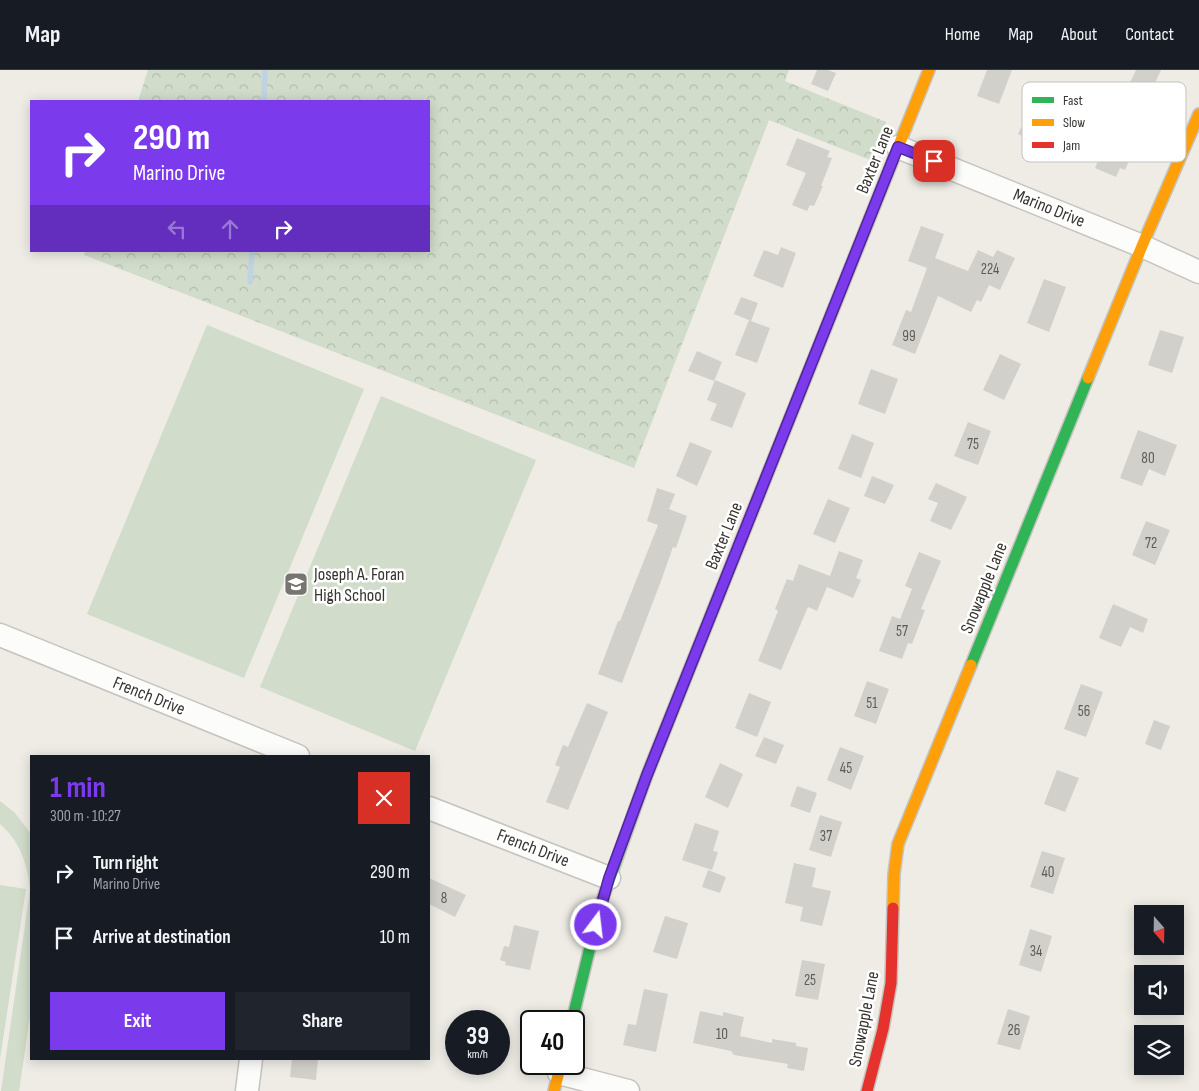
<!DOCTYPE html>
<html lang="en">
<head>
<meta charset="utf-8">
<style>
	body { margin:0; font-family:"Sofia Sans Condensed",sans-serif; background:#20242c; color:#f1f3f6; height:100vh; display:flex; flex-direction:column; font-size:19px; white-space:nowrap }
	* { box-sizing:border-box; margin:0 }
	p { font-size:16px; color:#9ea1a6 }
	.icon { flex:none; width:28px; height:28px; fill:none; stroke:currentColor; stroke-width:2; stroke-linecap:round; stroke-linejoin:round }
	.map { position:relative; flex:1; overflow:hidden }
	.details { position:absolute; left:30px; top:685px; width:400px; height:305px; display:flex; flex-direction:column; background:#171b24; border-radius:0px; box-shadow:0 2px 12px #0003 }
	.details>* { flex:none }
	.guide { position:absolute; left:30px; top:30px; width:400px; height:152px; border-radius:0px; box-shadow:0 2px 12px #0003; background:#7c3aed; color:#fff; overflow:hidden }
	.needle { width:32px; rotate:160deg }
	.tools { position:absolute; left:1134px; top:835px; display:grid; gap:10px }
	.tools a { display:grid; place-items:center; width:50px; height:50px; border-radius:0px; background:#171b24; box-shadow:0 2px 12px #0003; font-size:25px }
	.speed { position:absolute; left:445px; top:940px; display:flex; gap:10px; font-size:25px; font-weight:700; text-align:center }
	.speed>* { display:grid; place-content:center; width:65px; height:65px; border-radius:50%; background:#171b24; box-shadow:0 2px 12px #0003; line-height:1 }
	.speed small { font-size:12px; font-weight:400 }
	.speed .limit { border:2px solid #111; border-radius:8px; background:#fff; color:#111 }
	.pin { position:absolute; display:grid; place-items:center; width:42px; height:42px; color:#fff; margin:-21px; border-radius:10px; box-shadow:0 2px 8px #0006 }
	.me { position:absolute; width:55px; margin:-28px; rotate:15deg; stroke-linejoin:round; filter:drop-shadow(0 0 4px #0008) }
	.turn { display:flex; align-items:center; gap:18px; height:105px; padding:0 20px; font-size:22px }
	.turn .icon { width:65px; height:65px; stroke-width:2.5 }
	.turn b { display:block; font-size:35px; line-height:42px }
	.lanes { display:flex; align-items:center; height:48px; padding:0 20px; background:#0003; justify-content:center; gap:25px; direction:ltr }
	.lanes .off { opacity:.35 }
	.round { display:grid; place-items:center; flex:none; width:52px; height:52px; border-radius:0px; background:#20242c }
	.overview { display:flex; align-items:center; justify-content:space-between; height:85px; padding:0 20px }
	h1 { font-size:30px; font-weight:700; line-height:38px; color:#7c3aed }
	.primary-button { display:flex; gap:10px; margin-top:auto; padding:10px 20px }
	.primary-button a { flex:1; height:58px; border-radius:0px; background:#7c3aed; color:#fff; font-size:20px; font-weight:700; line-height:58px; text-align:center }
	.primary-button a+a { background:#20242c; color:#f1f3f6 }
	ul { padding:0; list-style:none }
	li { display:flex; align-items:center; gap:15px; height:65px; padding:0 20px }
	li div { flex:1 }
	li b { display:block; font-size:19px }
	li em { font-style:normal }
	header { display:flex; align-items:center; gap:30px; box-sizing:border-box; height:70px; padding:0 25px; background:#171b24; border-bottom:1px solid #363941 }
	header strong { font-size:24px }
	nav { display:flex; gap:28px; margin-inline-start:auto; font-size:18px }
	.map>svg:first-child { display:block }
</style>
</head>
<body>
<header>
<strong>Map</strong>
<nav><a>Home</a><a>Map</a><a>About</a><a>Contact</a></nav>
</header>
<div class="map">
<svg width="1199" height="1021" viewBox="0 0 1199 1021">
	<defs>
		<pattern id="forest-crowns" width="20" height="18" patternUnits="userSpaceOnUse" patternTransform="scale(1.25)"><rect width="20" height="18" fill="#d1dcca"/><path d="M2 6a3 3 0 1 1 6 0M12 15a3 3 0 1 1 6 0" fill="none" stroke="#b4bdae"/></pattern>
	</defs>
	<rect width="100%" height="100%" fill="#eeece5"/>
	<path fill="url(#forest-crowns)" d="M148,0H789L785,11L886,52L870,90L769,50L634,398L84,185L86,181H429V31H138Z"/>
	<path fill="#d1dcca" d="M207,255L364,319L244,608L87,544Z
		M381,326L536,390L415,681L260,617Z
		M0,731L15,743L31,764V940L19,1021H1L30,820C28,795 20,771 0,754Z
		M0,815L26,819L0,989Z"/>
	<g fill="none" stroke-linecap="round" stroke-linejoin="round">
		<path stroke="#c0d3e1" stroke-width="5.5" d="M264,31L265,0
			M250,212L252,181"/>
	</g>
	<path fill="#d2d0cb" d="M817,0H828L836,3L828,21L811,14Z
		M987,0H1012L999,34L977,26Z
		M1136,0H1161L1148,28L1132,20L1113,58L1091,48L1102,25L1110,29L1117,12L1128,17Z
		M1027,45L1061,61L1052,79L1018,64Z
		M1109,64L1130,72L1126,82L1132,84L1125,100L1120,98L1116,107L1095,98Z
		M797,68L830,81L827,87L832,88L821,116H823L814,136L810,135L807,141L792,135L806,103L786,95Z
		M921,156L944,164L935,188L968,201L978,180L993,187L997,180L1015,188L1000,220L989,215L981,232L977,230L971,242L938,226L915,284L892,275L906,240L911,242L927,198L908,191Z
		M781,177L796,183L783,218L753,206L764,180L778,185Z
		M1044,209L1066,217L1049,262L1027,253Z
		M741,227L758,233L751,251L770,258L757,293L735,285L749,250L734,244Z
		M1160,260L1184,267L1172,303L1148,295Z
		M697,281L722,292L714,311L688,301Z
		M1000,284L1021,294L1004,330L983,320Z
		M871,299L898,309L885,344L858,334Z
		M715,310L746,323L732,358L710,350L717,334L707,330Z
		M968,352L991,361L978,395L954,386Z
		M1138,360L1177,375L1165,406L1149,399L1142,416L1120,408Z
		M852,364L874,373L861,408L838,399Z
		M690,372L712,381L697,416L676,406Z
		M872,406L894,415L885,434L864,426Z
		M936,413L967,427L951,460L930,451L938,433L928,429Z
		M657,418L675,424L669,439L687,446L676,478L673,477L661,511L622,613L598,604L618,551H620L658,455L647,451Z
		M828,429L850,438L835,473L813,464Z
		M1146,451L1170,460L1155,495L1132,485Z
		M839,481L863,490L856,508L861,510L853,528L827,517L817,541L808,537L781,600L758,591L778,541L775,539L787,509L793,511L799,494L830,506Z
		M919,482L941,491L921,539L925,540L912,574L908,573L902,589L879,581L892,546L900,549L912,519L905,516Z
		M1113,534L1148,549L1143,563L1130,557L1121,577L1099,568Z
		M867,611L889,619L876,654L854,646Z
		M1081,614L1103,622L1086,667L1064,659Z
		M749,623L771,632L757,667L735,658Z
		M587,633L608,642L568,740L546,732L560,697L555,695L563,675L568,677Z
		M1154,650L1170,656L1161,680L1145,674Z
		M764,667L784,675L776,694L755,686Z
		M840,677L864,686L851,720L827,710Z
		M720,693L743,704L728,738L705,727Z
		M1057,700L1079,708L1065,742L1044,734Z
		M797,716L817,723L810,743L790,736Z
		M820,745L842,752L831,787L809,780Z
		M695,753L719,761L713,781L718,782L712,800L682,790Z
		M1042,781L1065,788L1053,824L1030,817Z
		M794,793L816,798L812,817L831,821L822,856L800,851L803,837L785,833Z
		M708,800L726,807L720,823L702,817Z
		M429,808L466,825L455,847L429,834Z
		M665,846L688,853L677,889L653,882Z
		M514,855L539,861L530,900L505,895L506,892L500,890L504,876L509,877Z
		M1030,859L1052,866L1041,902L1019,895Z
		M802,890L825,894L818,930L795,926Z
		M644,919L668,924L656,982L623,975L628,954L636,955Z
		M1008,939L1030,946L1020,980L997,974Z
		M700,941L723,946V942L744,947L740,966L772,973V969L796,973V976L808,978L804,1001L787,998L788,994L734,985L731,981L693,973Z
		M292,989H318L316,1010L290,1007Z"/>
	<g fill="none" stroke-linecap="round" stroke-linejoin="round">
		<g stroke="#c5c3bd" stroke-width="25">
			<path id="street" d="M898,77L1142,176L1199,202
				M0,565L298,686
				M429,738L609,808
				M559,1003L628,1021
				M247,1021L251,989"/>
		</g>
		<g stroke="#c5c3bd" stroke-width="14">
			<path id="fast" d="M971,595L1088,308
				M572,951L600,836L647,705L713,540"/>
		</g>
		<g stroke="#c5c3bd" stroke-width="14">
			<path id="slow" d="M1088,308L1142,176L1199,44
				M777,380L929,0
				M893,838L894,804L898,774L971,595
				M554,1021L561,994"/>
		</g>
		<g stroke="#c5c3bd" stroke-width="14">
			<path id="jam" d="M713,540L777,380
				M867,1021L883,959L891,913L893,838"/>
		</g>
		<use href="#street" stroke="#fcfcfb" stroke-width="22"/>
		<use href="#fast" stroke="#30b455" stroke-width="11"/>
		<use href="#slow" stroke="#ff9f0a" stroke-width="11"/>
		<use href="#jam" stroke="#e5322d" stroke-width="11"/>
	</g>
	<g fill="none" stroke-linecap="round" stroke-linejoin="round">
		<g stroke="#51269a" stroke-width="12">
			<path id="route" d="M596,855L609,808L647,705L898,77L934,91"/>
		</g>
		<use href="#route" stroke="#7c3aed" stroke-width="9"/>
	</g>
	<defs>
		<g id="school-square" transform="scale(1.25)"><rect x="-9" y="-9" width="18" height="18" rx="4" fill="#77756f" stroke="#fff"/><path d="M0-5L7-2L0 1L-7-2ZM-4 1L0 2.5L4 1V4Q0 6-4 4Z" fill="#fff"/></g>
	</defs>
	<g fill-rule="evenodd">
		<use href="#school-square" x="296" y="514"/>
	</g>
	<g text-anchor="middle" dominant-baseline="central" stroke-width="5" stroke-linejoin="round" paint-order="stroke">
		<g font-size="15" fill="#5e5c57">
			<text x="990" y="199">224</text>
			<text x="909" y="266">99</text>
			<text x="973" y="374">75</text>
			<text x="1148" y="388">80</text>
			<text x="1151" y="473">72</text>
			<text x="902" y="561">57</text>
			<text x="872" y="633">51</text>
			<text x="1084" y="641">56</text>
			<text x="846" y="698">45</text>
			<text x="826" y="766">37</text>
			<text x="1048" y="802">40</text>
			<text x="444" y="828">8</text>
			<text x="1036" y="881">34</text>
			<text x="810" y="910">25</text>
			<text x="1014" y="960">26</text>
			<text x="722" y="964">10</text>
		</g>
		<g font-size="18" fill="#373530" stroke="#fff">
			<text transform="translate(875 90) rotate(-68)">Baxter Lane</text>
			<text transform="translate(1049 138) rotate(22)">Marino Drive</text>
			<text transform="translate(724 466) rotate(-68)">Baxter Lane</text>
			<text transform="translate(984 518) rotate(-68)">Snowapple Lane</text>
			<text transform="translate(149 626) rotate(22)">French Drive</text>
			<text transform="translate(533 778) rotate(21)">French Drive</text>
			<text transform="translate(864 949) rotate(-79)">Snowapple Lane</text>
		</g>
		<g font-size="18" fill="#373530" stroke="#fff" text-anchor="start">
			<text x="314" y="504">Joseph A. Foran<tspan x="314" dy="21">High School</tspan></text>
		</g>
	</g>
	<rect x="1022" y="12" width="164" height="80" rx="8" fill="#fff" stroke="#c3c2c1" stroke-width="1"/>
	<rect x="1032" y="27" width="22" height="6" fill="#30b455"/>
	<rect x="1032" y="49" width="22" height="7" fill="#ff9f0a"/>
	<rect x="1032" y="72" width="22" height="6" fill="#e5322d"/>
	<g font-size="14" fill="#373530">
		<text x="1063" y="35">Fast</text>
		<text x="1063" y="57">Slow</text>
		<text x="1063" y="80">Jam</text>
	</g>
</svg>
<div class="tools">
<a><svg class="needle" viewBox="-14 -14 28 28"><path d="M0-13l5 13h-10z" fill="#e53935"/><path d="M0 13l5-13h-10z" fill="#9ea1a6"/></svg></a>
<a><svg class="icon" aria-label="sound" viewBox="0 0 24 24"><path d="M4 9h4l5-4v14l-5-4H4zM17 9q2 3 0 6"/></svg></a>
<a><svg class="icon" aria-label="layers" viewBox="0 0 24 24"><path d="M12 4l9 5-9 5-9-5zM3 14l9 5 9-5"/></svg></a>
</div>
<div class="speed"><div>39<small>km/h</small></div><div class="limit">40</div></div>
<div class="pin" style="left:934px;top:91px;background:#d93025"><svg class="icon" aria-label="arrive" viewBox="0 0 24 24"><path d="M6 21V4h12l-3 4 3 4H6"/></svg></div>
<svg class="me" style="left:596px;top:855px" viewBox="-20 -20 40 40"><circle r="17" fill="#7c3aed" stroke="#fff" stroke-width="3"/><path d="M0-11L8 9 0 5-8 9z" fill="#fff"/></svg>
<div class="guide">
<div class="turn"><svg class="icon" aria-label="right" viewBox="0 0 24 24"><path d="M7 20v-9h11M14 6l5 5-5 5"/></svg><div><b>290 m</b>Marino Drive</div></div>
<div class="lanes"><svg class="icon off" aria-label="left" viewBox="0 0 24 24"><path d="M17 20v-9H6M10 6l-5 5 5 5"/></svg><svg class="icon off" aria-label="ahead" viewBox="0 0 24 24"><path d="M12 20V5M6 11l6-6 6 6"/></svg><svg class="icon" aria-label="right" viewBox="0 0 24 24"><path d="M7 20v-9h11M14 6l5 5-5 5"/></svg></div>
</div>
<section class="details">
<div class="overview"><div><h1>1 min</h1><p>300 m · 10:27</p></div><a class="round" style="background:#d93025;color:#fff"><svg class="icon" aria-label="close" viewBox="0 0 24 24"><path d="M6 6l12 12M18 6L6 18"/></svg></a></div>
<ul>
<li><svg class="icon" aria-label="right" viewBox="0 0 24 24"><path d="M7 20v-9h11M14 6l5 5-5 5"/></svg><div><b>Turn right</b><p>Marino Drive</p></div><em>290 m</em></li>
<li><svg class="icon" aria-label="arrive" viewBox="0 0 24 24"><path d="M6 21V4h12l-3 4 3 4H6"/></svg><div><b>Arrive at destination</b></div><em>10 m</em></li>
</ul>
<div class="primary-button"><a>Exit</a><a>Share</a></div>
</section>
</div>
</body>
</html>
